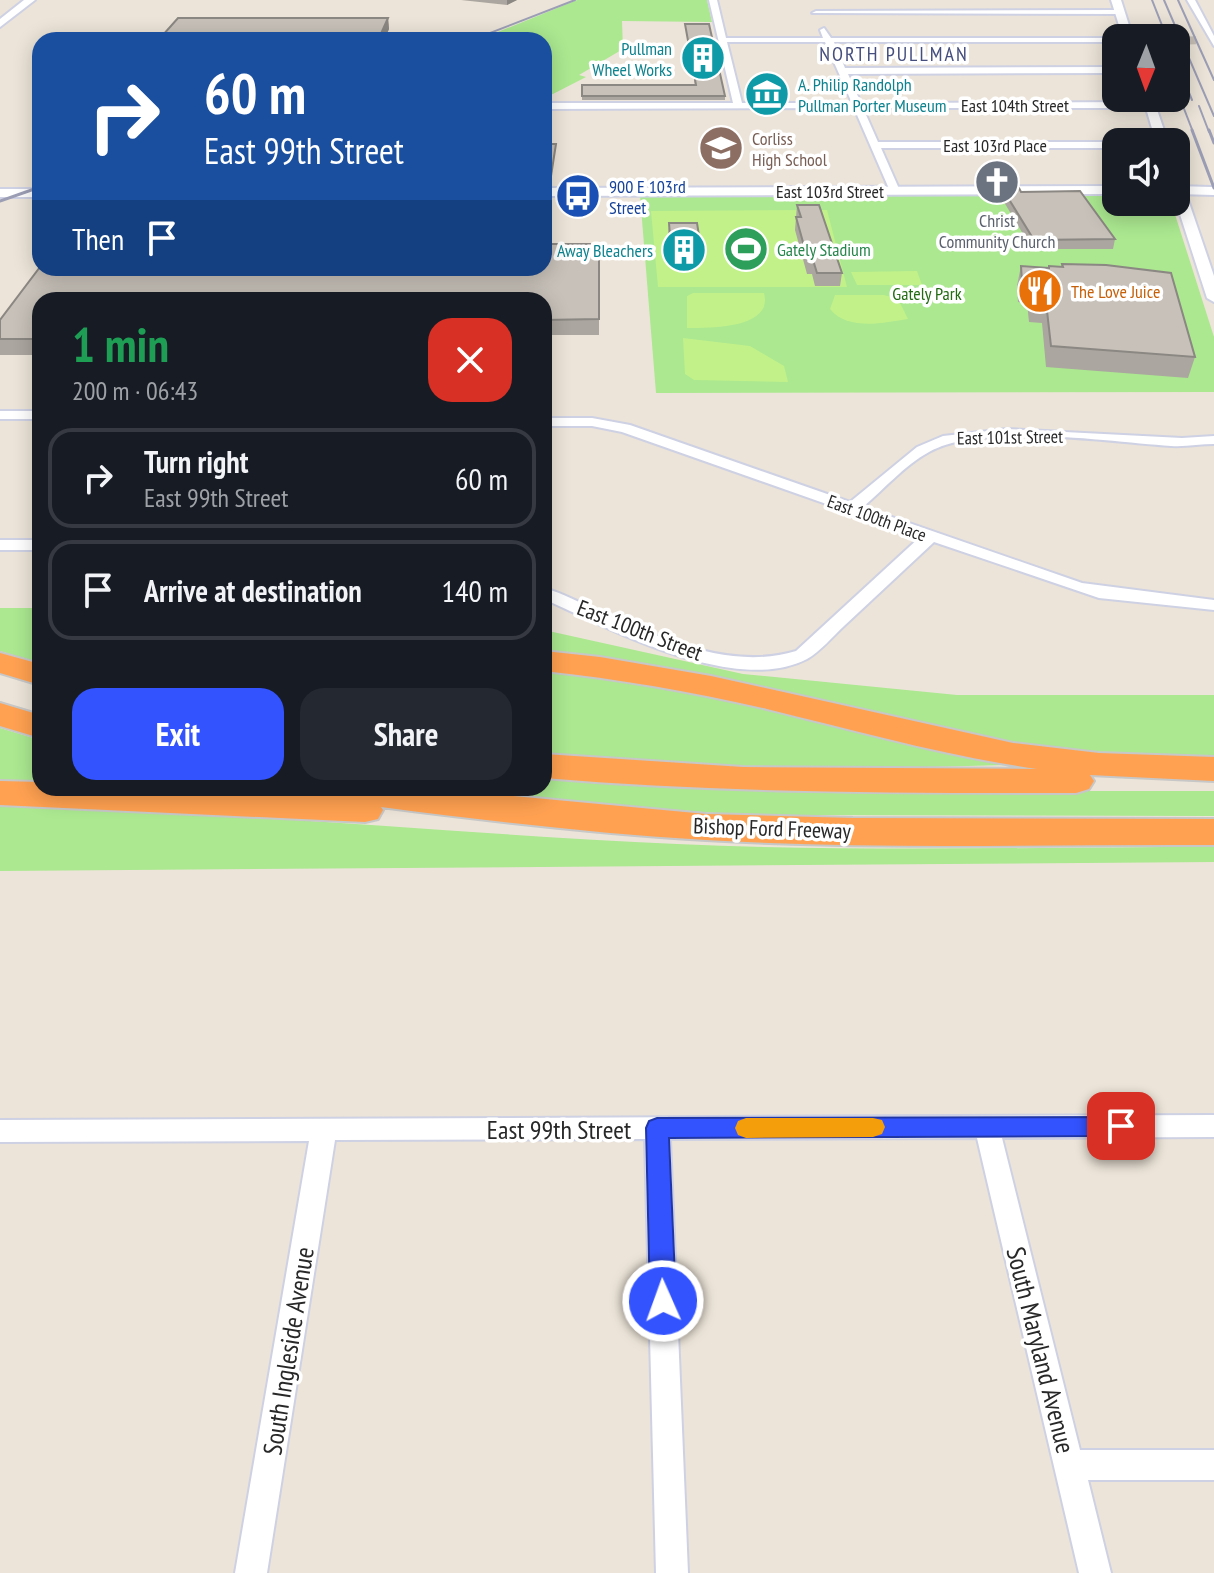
<!DOCTYPE html>
<html lang="en">
<head>
<meta charset="utf-8">
<style>
	body { margin:0; font-family:"PT Sans Narrow",sans-serif; background:#242831; color:#f1f3f6; height:100vh; display:flex; flex-direction:column; font-size:30px; white-space:nowrap }
	* { box-sizing:border-box; margin:0 }
	p { font-size:26px; color:#9ea1a6 }
	.icon { flex:none; width:44px; height:44px; fill:none; stroke:currentColor; stroke-width:2; stroke-linecap:round; stroke-linejoin:round }
	.map { position:relative; flex:1; overflow:hidden }
	.details { position:absolute; left:32px; top:292px; width:520px; height:504px; display:flex; flex-direction:column; background:#171b24; border-radius:24px; box-shadow:0 4px 20px #0003 }
	.details>* { flex:none }
	.banner { position:absolute; left:32px; top:32px; width:520px; height:244px; border-radius:24px; box-shadow:0 4px 20px #0003; background:#1a4fa0; color:#fff; overflow:hidden }
	.needle { width:52px; rotate:181deg }
	.buttons { position:absolute; left:1102px; top:24px; display:grid; gap:16px }
	.buttons a { display:grid; place-items:center; width:88px; height:88px; border-radius:16px; background:#171b24; box-shadow:0 4px 20px #0003; font-size:40px }
	.pin { position:absolute; display:grid; place-items:center; width:68px; height:68px; color:#fff; margin:-34px; border-radius:16px; box-shadow:0 4px 12px #0006 }
	.me { position:absolute; width:88px; margin:-44px; rotate:358deg; stroke-linejoin:round; filter:drop-shadow(0 0 6px #0008) }
	.turn { display:flex; align-items:center; gap:28px; height:168px; padding:0 40px; font-size:36px }
	.turn .icon { width:104px; height:104px; stroke-width:2.5 }
	.turn b { display:block; font-size:56px; line-height:68px }
	.then { display:flex; align-items:center; height:76px; padding:0 40px; background:#0003; gap:16px; font-size:30px }
	.round { display:grid; place-items:center; flex:none; width:84px; height:84px; border-radius:24px; background:#242831 }
	.summary { display:flex; align-items:center; justify-content:space-between; height:136px; padding:0 40px }
	h1 { font-size:48px; font-weight:700; line-height:60px; color:#1e9e55 }
	.primary-button { display:flex; gap:16px; margin-top:auto; padding:16px 40px }
	.primary-button a { flex:1; height:92px; border-radius:24px; background:#3353ff; color:#fff; font-size:32px; font-weight:700; line-height:92px; text-align:center }
	.primary-button a+a { background:#242831; color:#f1f3f6 }
	ul { padding:0; list-style:none }
	li { display:flex; align-items:center; gap:24px; height:100px; margin:0 16px 12px; padding:0 24px; border:4px solid #363941; border-radius:24px }
	li div { flex:1 }
	li b { display:block; font-size:30px }
	li em { font-style:normal }
	.map>svg:first-child { display:block }
</style>
</head>
<body>
<div class="map">
<svg width="1214" height="1573" viewBox="0 0 1214 1573">
	<rect width="100%" height="100%" fill="#ece4d8"/>
	<path fill="#abe890" d="M577,0H707L712,22L622,21L623,49L579,75L586,77L549,96L544,104V40H478Z
		M1116,194V202H1170L1172,205L1214,337V392L656,393L640,195Z
		M0,608H40V663L0,651Z
		M544,630L743,674L957,695H1214V762L1053,750L982,739L544,652Z
		M544,668L657,683L1006,760L1008,765L844,769L733,767L544,755Z
		M0,728L40,740V785H0Z
		M544,778L754,791H1214V816L739,815L413,788H544Z
		M0,806C226,810 451,834 677,844C855,852 1035,847 1214,847V862L0,871Z"/>
	<path fill="#c2f18a" d="M827,210L847,287H658L651,211Z
		M917,271L922,285H857L851,272Z
		M693,293H764C774,329 708,328 687,328V296Z
		M835,295H884L898,299L908,319C883,323 848,331 830,309Z
		M683,338L750,346L784,366L788,382L694,380L685,374Z"/>
	<g fill="none" stroke-linecap="round" stroke-linejoin="round">
		<path stroke="#c5beb5" stroke-width="8" stroke-dasharray="8 4" stroke-linecap="butt" d="M1176,41L1199,40"/>
		<g stroke="#ced1e3" stroke-width="4">
			<path id="minor" d="M709,0H717L726,38H823L820,30L824,28L831,38H1118L1116,42H834L845,68L1116,67V73L848,74L861,103L1150,102L1155,105L1150,108H863L878,142H1116V148H881L900,191L895,194L890,191L854,108L544,109V103H733ZM727,42H825L852,103H742Z
				M1187,0H1195L1214,36V46Z
				M1120,10L1123,14L812,13L816,11Z
				M0,411H40V419H0Z
				M544,418H592L630,425L850,502L917,447L943,436L1007,429L1182,438L1214,436V444C1200,444 1186,447 1171,446C1109,442 983,422 929,452C905,465 884,489 863,507L1082,583L1214,600V610L1099,598L934,542C904,570 874,598 844,626C833,636 820,652 807,659C736,696 610,629 544,599V588C563,593 582,604 601,612C660,638 730,671 796,651L920,537L622,432L592,426H544Z
				M0,540H40V550H0Z
				M1214,1115V1137L1002,1138L1080,1450H1214V1480H1088L1111,1573H1079L977,1138L670,1139L688,1573H656L645,1139L335,1140L267,1573H235L309,1141L0,1142V1120Z"/>
		</g>
		<g stroke="#ced1e3" stroke-width="4">
			<path id="tertiary" d="M24,0H35L0,27V19Z
				M1111,0H1121L1133,38H1123Z
				M1143,98H1153L1168,142H1156Z
				M1176,178L1182,182L1214,276V302L1207,298L1176,202Z"/>
		</g>
		<g stroke="#ced1e3" stroke-width="4">
			<path id="secondary" d="M1116,186V194L544,196V188Z
				M1176,186L1211,187H1214V195L1176,194Z
				M0,189H40V197H0Z"/>
		</g>
		<g stroke="#c7c7c7" stroke-width="4">
			<path id="motorway" d="M544,651L600,657L711,676L1013,743L1099,753L1214,757V781L1090,775L1094,781L1089,789L1076,793C898,793 721,793 544,778V754L743,767L1037,769C946,756 857,731 767,709C693,692 619,679 544,671Z
				M0,653L40,664V685L0,673Z
				M0,703L40,715V738L0,726Z
				M0,781L40,782V788H201L318,795L314,788H426L706,814L853,818L1214,819V845C1045,844 875,850 706,840C598,834 489,821 381,807L383,810L378,819L365,822L0,805Z"/>
		</g>
		<use href="#minor" fill="#fff" fill-rule="evenodd"/>
		<use href="#tertiary" fill="#fff" fill-rule="evenodd"/>
		<use href="#secondary" fill="#fff" fill-rule="evenodd"/>
		<use href="#motorway" fill="#ffa151" fill-rule="evenodd"/>
		<path stroke="#9b9eb5" stroke-width="2" d="M1152,0L1167,38
			M1164,0L1214,116
			M1178,0L1214,80
			M472,40L575,0
			M1176,61L1192,100
			M1176,88L1193,132
			M1199,106L1209,132"/>
		<path stroke="#9b9eb5" stroke-width="3" d="M1192,130L1214,188
			M1209,130L1214,143
			M0,201L40,187"/>
	</g>
	<path fill="#aba69f" d="M461,0H517L507,5Z
		M388,18L389,29L384,40H162V36Z
		M685,24L725,96V100H582V85H695Z
		M544,144H556L551,180H544Z
		M991,175L1009,179L1008,183H992L990,180Z
		M1002,188L1021,192L1115,239L1113,249H1032L1001,197Z
		M797,205L842,273L840,286H815L812,274H807L795,230Z
		M669,223L701,248L700,262H671L668,237Z
		M544,244H599V335H544V300H40V355H0V320L40,267L544,268Z
		M1062,264L1195,357L1188,378L1046,367L1042,323L1029,322L1027,303L1018,302L1017,286L1021,266L1048,268L1049,266L1061,267Z"/>
	<path fill="#8b8782" d="M507,0H517L507,5Z
		M388,18L389,29L384,40H380V36Z"/>
	<path fill="#c7c1b9" stroke="#8b8782" stroke-width="2" d="M178,18H388L380,36H162Z
		M685,24H709L725,96H582V85H696Z
		M544,144H556L551,176H544Z
		M991,175H1007L1009,179H993Z
		M1002,188H1019L1021,192L1080,191L1115,239L1034,240Z
		M797,205H819L842,273H817L813,260H808L796,217H801Z
		M669,223H697L701,248H671Z
		M544,244H599V319L544,320V300H40V339H0V320L40,267L544,268Z
		M1062,264L1106,265L1171,273L1195,357L1051,346L1046,302L1033,301L1031,283L1022,282L1021,266L1049,268V266L1063,267Z"/>
	<path fill="#3353ff" stroke="#2136a6" stroke-width="2" d="M1121,1117L1129,1119L1133,1126L1129,1133L1121,1136L669,1138L676,1301L672,1309L663,1313L654,1309L650,1301L646,1128L649,1121L657,1118Z"/>
	<path fill="#f59e0b" d="M746,1118H873L882,1120L885,1127L882,1134L873,1137L746,1138L738,1135L735,1128L738,1121Z"/>
	<defs>
		<g id="building-disc" transform="scale(2.3)"><circle r="9.5" fill="#0f9aa8" stroke="#fff"/><path d="M-4-6H4V6H1V3H-1V6H-4ZM-2.5-4.3h1.7v1.8h-1.7ZM.8-4.3h1.7v1.8H.8ZM-2.5-1h1.7V.8h-1.7ZM.8-1h1.7V.8H.8Z" fill="#fff"/></g>
		<g id="museum-disc" transform="scale(2.3)"><circle r="9.5" fill="#0f9aa8" stroke="#fff"/><path d="M0-6L6-3V-2H-6V-3ZM-5-1h2V3h-2ZM-1-1h2V3h-2ZM3-1h2V3H3ZM-6 4H6V6H-6Z" fill="#fff"/></g>
		<g id="school-disc" transform="scale(2.3)"><circle r="9.5" fill="#8d6e63" stroke="#fff"/><path d="M0-5L7-2L0 1L-7-2ZM-4 1L0 2.5L4 1V4Q0 6-4 4Z" fill="#fff"/></g>
		<g id="church-disc" transform="scale(2.3)"><circle r="9.5" fill="#6b7280" stroke="#fff"/><path d="M-1.2-6h2.4v3.5h3.3v2.4h-3.3V6h-2.4V-.1h-3.3v-2.4h3.3Z" fill="#fff"/></g>
		<g id="bus-disc" transform="scale(2.3)"><circle r="9.5" fill="#1a4fb4" stroke="#fff"/><path d="M-5-6H5V4H4V6H2V4H-2V6H-4V4H-5ZM-3.5-4V0h7V-4ZM-3.5 1.2v1.5H-2V1.2ZM2 1.2v1.5H3.5V1.2Z" fill="#fff"/></g>
		<g id="stadium-disc" transform="scale(2.3)"><circle r="9.5" fill="#2e9e5b" stroke="#fff"/><path d="M0-5a6.5 5 0 1 0 0 10a6.5 5 0 1 0 0-10ZM-3.5-1.8h7v3.6h-7Z" fill="#fff"/></g>
		<g id="restaurant-disc" transform="scale(2.3)"><circle r="9.5" fill="#e8710a" stroke="#fff"/><path d="M-5-6h1v4h1v-4h1v4h1v-4h1v5L-1.5 .5V6h-2V.5L-5-1ZM5-6V6H3V1.5H1.5Q1.5-4 5-6Z" fill="#fff"/></g>
	</defs>
	<g fill-rule="evenodd">
		<use href="#building-disc" x="703" y="58"/>
		<use href="#museum-disc" x="767" y="94"/>
		<use href="#school-disc" x="721" y="148"/>
		<use href="#church-disc" x="997" y="182"/>
		<use href="#bus-disc" x="578" y="196"/>
		<use href="#stadium-disc" x="746" y="249"/>
		<use href="#building-disc" x="684" y="250"/>
		<use href="#restaurant-disc" x="1040" y="291"/>
	</g>
	<g text-anchor="middle" dominant-baseline="central" stroke-width="7" stroke-linejoin="round" paint-order="stroke">
		<g font-size="18" fill="#0d838f" stroke="#fff" text-anchor="end">
			<text x="672" y="48">Pullman<tspan x="672" dy="21">Wheel Works</tspan></text>
			<text x="798" y="84" text-anchor="start">A. Philip Randolph<tspan x="798" dy="21">Pullman Porter Museum</tspan></text>
			<text x="653" y="250">Away Bleachers</text>
		</g>
		<g font-size="18" fill="#282828" stroke="#fff">
			<text x="1015" y="105">East 104th Street</text>
			<text x="995" y="145">East 103rd Place</text>
			<text x="830" y="191">East 103rd Street</text>
			<text transform="translate(1010 437) rotate(-1)">East 101st Street</text>
			<text transform="translate(877 518) rotate(20)">East 100th Place</text>
		</g>
		<g font-size="18" fill="#785e54" stroke="#fff" text-anchor="start">
			<text x="752" y="138">Corliss<tspan x="752" dy="21">High School</tspan></text>
		</g>
		<g font-size="18" fill="#164399" stroke="#fff" text-anchor="start">
			<text x="609" y="186">900 E 103rd<tspan x="609" dy="21">Street</tspan></text>
		</g>
		<g font-size="18" fill="#5b616d" stroke="#fff">
			<text x="997" y="220">Christ<tspan x="997" dy="21">Community Church</tspan></text>
		</g>
		<g font-size="18" fill="#27864d" stroke="#fff" text-anchor="start">
			<text x="777" y="249">Gately Stadium</text>
		</g>
		<g font-size="18" fill="#c56008" stroke="#fff" text-anchor="start">
			<text x="1071" y="291">The Love Juice</text>
		</g>
		<g font-size="18" fill="#236b13" stroke="#fff">
			<text x="927" y="293">Gately Park</text>
		</g>
		<g font-size="20" letter-spacing="2" fill="#454e7d" stroke="#fff">
			<text x="894" y="54">NORTH PULLMAN</text>
		</g>
		<g font-size="22" fill="#282828" stroke="#fff">
			<text transform="translate(640 630) rotate(21)">East 100th Street</text>
			<text transform="translate(772 828) rotate(2)">Bishop Ford Freeway</text>
		</g>
		<g font-size="26" fill="#282828" stroke="#fff">
			<text x="559" y="1129">East 99th Street</text>
			<text transform="translate(1041 1350) rotate(76)">South Maryland Avenue</text>
			<text transform="translate(288 1351) rotate(-81)">South Ingleside Avenue</text>
		</g>
	</g>
</svg>
<div class="buttons">
<a><svg class="needle" viewBox="-14 -14 28 28"><path d="M0-13l5 13h-10z" fill="#e53935"/><path d="M0 13l5-13h-10z" fill="#9ea1a6"/></svg></a>
<a><svg class="icon" aria-label="sound" viewBox="0 0 24 24"><path d="M4 9h4l5-4v14l-5-4H4zM17 9q2 3 0 6"/></svg></a>
</div>
<div class="pin" style="left:1121px;top:1126px;background:#d93025"><svg class="icon" aria-label="arrive" viewBox="0 0 24 24"><path d="M6 21V4h12l-3 4 3 4H6"/></svg></div>
<svg class="me" style="left:663px;top:1301px" viewBox="-20 -20 40 40"><circle r="17" fill="#3353ff" stroke="#fff" stroke-width="3"/><path d="M0-11L8 9 0 5-8 9z" fill="#fff"/></svg>
<div class="banner">
<div class="turn"><svg class="icon" aria-label="right" viewBox="0 0 24 24"><path d="M7 20v-9h11M14 6l5 5-5 5"/></svg><div><b>60 m</b>East 99th Street</div></div>
<div class="then">Then<svg class="icon" aria-label="arrive" viewBox="0 0 24 24"><path d="M6 21V4h12l-3 4 3 4H6"/></svg></div>
</div>
<section class="details">
<div class="summary"><div><h1>1 min</h1><p>200 m · 06:43</p></div><a class="round" style="background:#d93025;color:#fff"><svg class="icon" aria-label="close" viewBox="0 0 24 24"><path d="M6 6l12 12M18 6L6 18"/></svg></a></div>
<ul>
<li><svg class="icon" aria-label="right" viewBox="0 0 24 24"><path d="M7 20v-9h11M14 6l5 5-5 5"/></svg><div><b>Turn right</b><p>East 99th Street</p></div><em>60 m</em></li>
<li><svg class="icon" aria-label="arrive" viewBox="0 0 24 24"><path d="M6 21V4h12l-3 4 3 4H6"/></svg><div><b>Arrive at destination</b></div><em>140 m</em></li>
</ul>
<div class="primary-button"><a>Exit</a><a>Share</a></div>
</section>
</div>
</body>
</html>
